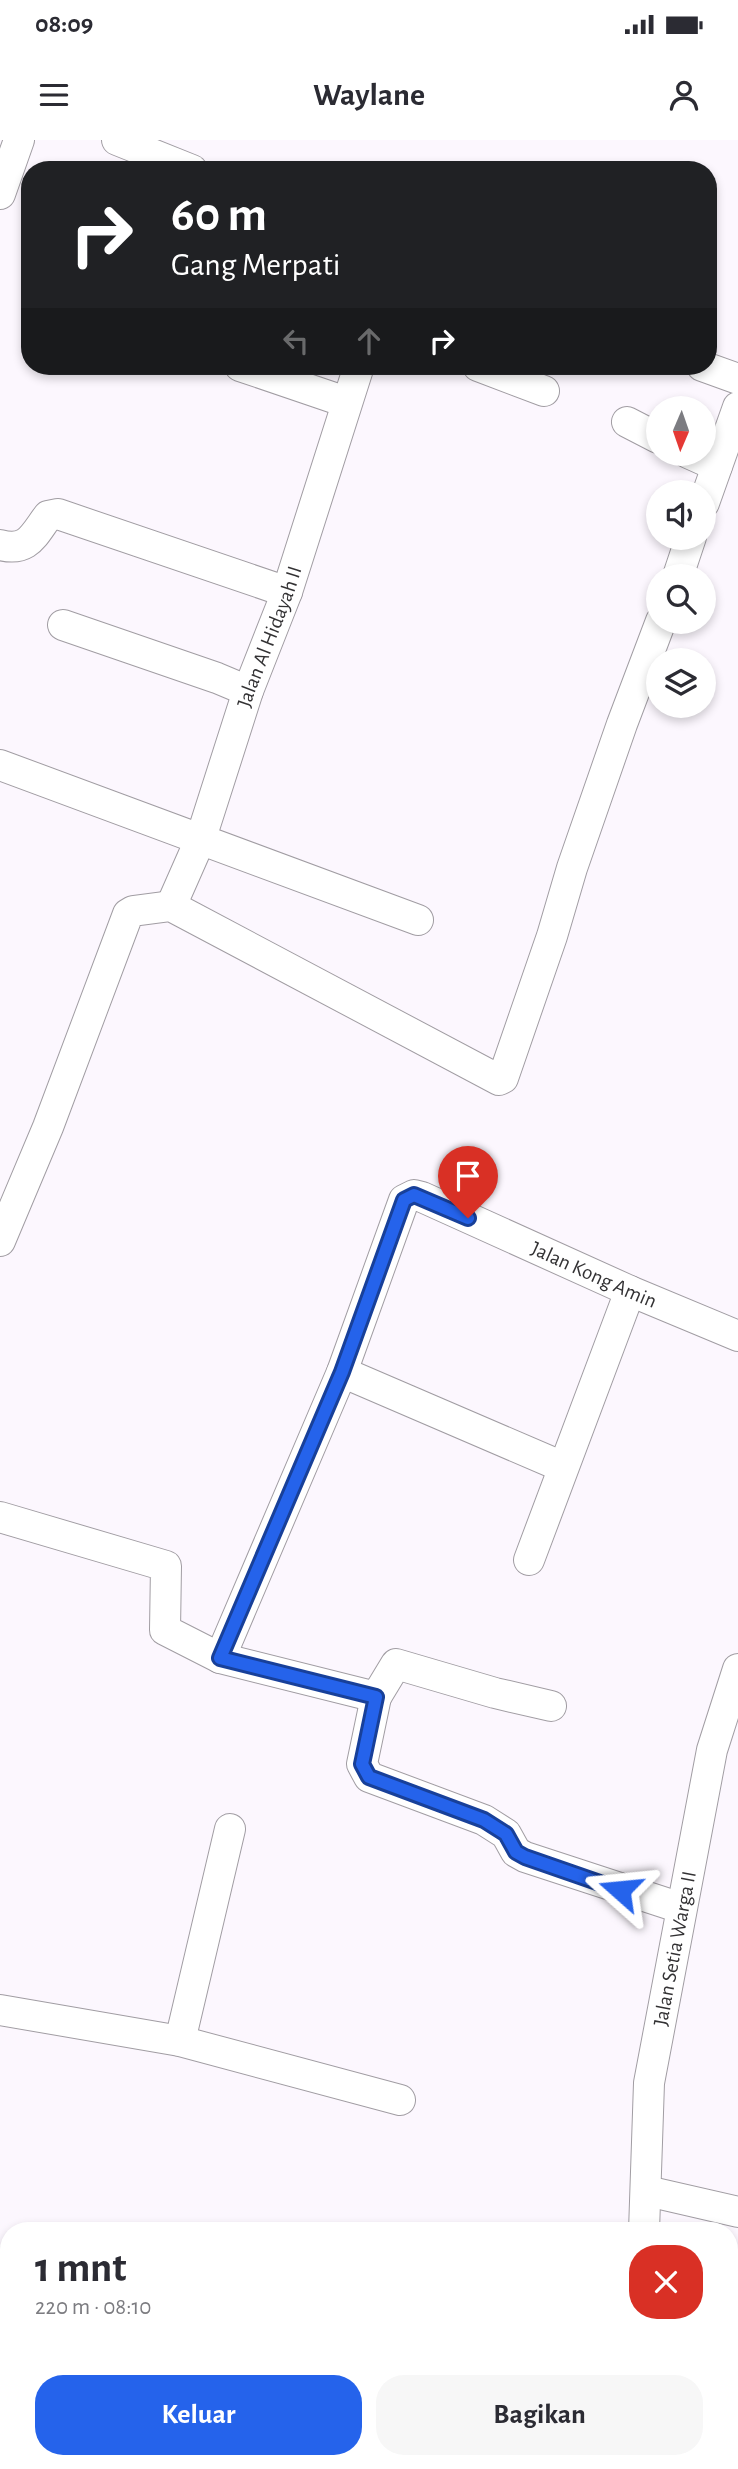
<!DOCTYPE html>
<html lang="id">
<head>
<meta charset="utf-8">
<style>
	body { margin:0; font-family:"Alegreya Sans",sans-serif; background:#f7f7f7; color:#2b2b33; height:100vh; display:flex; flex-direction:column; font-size:26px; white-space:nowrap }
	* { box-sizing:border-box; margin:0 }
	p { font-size:23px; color:#7c7c81 }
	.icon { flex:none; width:38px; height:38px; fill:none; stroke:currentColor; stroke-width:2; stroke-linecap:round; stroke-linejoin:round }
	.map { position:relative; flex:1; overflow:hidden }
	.details { position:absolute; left:0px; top:2082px; width:738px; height:247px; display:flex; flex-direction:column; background:#fff; border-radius:28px 28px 0 0; box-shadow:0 4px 10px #0003 }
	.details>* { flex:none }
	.guide { position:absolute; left:21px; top:21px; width:696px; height:214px; border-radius:28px; box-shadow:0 4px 10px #0003; background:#202124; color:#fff; overflow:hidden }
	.needle { width:46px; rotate:182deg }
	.controls { position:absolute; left:646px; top:256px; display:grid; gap:14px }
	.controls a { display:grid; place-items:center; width:70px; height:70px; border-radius:50%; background:#fff; box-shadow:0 4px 10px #0003; font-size:35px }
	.pin { position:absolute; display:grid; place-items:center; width:60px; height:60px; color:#fff; margin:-72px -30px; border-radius:50% 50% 50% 0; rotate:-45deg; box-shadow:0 0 7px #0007 }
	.pin .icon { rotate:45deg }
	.me { position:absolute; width:77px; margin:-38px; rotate:288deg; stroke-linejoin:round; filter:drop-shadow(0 0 5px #0008) }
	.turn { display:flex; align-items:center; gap:24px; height:147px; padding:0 35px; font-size:32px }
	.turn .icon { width:91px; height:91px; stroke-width:2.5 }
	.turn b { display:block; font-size:49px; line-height:60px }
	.lanes { display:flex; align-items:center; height:66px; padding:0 35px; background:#0003; justify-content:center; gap:35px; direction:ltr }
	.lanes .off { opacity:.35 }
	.round { display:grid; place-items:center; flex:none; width:74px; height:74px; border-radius:28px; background:#f7f7f7 }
	.headline { display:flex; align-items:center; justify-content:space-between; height:119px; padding:0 35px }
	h1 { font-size:42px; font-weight:700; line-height:52px }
	.button { display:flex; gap:14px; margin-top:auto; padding:14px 35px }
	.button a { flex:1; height:80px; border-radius:28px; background:#2563eb; color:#fff; font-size:28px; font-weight:700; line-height:80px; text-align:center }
	.button a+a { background:#f7f7f7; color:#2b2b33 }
	.status { display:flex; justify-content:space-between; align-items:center; height:49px; padding:0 35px; background:#fff; direction:ltr }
	.status svg { height:19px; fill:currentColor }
	header { display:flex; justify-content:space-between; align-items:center; height:91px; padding:0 35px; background:#fff; font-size:32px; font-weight:700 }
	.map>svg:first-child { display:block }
</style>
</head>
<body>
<div class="status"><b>08:09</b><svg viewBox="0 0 49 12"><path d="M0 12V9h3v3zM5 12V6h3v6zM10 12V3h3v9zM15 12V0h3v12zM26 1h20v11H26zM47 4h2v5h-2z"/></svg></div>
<header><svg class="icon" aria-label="menu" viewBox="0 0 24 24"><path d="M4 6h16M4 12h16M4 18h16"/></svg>Waylane<svg class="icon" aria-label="person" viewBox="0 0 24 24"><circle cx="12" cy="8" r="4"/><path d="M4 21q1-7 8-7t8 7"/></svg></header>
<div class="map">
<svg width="738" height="2329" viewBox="0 0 738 2329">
	<rect width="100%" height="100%" fill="#fcf7fe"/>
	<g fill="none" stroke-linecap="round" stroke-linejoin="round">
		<g stroke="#a19da3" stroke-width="32">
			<g id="minor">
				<path d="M117,0L192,30"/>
				<path d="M0,54L19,0"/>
				<path d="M240,226L346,262"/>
				<path d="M478,226L544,251"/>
				<path d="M702,226L738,239"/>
				<path d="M627,282L658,298"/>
				<path d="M688,313L717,326"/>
				<path d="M704,363L738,267"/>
				<path d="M0,405C28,412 33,396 48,376L58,374L287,452"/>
				<path d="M678,436L691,397"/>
				<path d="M63,485L217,538L248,551"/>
				<path d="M0,625L418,780"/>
				<path id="s1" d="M171,766L201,698L248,551L287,452L359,226"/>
				<path d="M0,1101L48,987L128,774L133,771L171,766L499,940L503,938L552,796L572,728L622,584L661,481"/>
				<path d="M342,1232L563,1327"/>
				<path d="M0,1377L166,1426L165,1490L220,1518L376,1557L396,1524L495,1553L551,1566"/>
				<path d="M529,1420L630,1151"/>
				<path id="s2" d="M220,1518L342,1232L404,1060L414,1055L422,1057L630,1151L738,1196"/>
				<path d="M376,1557L362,1624L369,1637L484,1680L506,1694L516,1712L525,1717L681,1768"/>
				<path d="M0,1870L180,1901L400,1960"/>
				<path d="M180,1901L230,1689"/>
				<path d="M647,2051L738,2072"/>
				<path id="s3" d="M644,2091L649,1943L712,1610L738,1529"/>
				<path d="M0,2217L9,2221"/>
				<path d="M233,2320L257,2329"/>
				<path d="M708,2320L738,2329"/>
				<path d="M111,2329L113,2320"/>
				<path d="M593,2329L596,2320"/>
			</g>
		</g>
		<use href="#minor" stroke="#fff" stroke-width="30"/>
	</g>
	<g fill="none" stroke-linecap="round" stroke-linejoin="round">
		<g stroke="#184099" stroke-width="18">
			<path id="route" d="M468,1078L414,1055L404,1060L342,1232L220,1518L376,1557L362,1624L369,1637L484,1680L506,1694L516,1712L525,1717L620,1750"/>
		</g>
		<use href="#route" stroke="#2563eb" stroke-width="12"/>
	</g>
	<g text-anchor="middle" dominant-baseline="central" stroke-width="7" stroke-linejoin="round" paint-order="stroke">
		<g font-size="21" fill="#333234" stroke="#fff">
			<text stroke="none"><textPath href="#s1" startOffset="287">Jalan Al Hidayah II</textPath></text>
			<text stroke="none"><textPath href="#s2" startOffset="702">Jalan Kong Amin</textPath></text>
			<text stroke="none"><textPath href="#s3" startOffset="285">Jalan Setia Warga II</textPath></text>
		</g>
	</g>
</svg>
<div class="controls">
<a><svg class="needle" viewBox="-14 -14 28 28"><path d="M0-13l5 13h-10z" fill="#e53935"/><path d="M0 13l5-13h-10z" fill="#7c7c81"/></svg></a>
<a><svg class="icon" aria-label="sound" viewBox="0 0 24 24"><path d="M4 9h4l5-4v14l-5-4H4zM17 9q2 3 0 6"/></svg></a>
<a><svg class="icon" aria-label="search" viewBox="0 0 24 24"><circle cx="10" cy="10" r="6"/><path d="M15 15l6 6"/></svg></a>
<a><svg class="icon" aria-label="layers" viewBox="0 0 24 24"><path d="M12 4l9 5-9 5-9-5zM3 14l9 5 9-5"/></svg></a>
</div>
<div class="pin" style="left:468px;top:1078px;background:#d93025"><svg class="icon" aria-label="arrive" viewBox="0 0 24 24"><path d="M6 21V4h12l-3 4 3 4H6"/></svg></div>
<svg class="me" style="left:620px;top:1750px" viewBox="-20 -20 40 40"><path d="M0-17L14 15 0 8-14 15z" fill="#2563eb" stroke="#fff" stroke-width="4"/></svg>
<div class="guide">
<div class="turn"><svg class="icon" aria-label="right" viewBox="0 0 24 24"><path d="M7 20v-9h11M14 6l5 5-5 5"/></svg><div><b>60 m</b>Gang Merpati</div></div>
<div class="lanes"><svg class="icon off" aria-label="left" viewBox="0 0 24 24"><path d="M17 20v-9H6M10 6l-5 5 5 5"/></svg><svg class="icon off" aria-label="ahead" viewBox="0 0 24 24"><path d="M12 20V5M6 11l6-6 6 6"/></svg><svg class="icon" aria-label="right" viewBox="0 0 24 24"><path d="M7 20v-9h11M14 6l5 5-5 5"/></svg></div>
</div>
<section class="details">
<div class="headline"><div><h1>1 mnt</h1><p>220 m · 08:10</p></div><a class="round" style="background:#d93025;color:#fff"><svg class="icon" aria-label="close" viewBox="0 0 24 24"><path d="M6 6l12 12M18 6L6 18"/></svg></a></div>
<div class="button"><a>Keluar</a><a>Bagikan</a></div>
</section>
</div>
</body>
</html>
